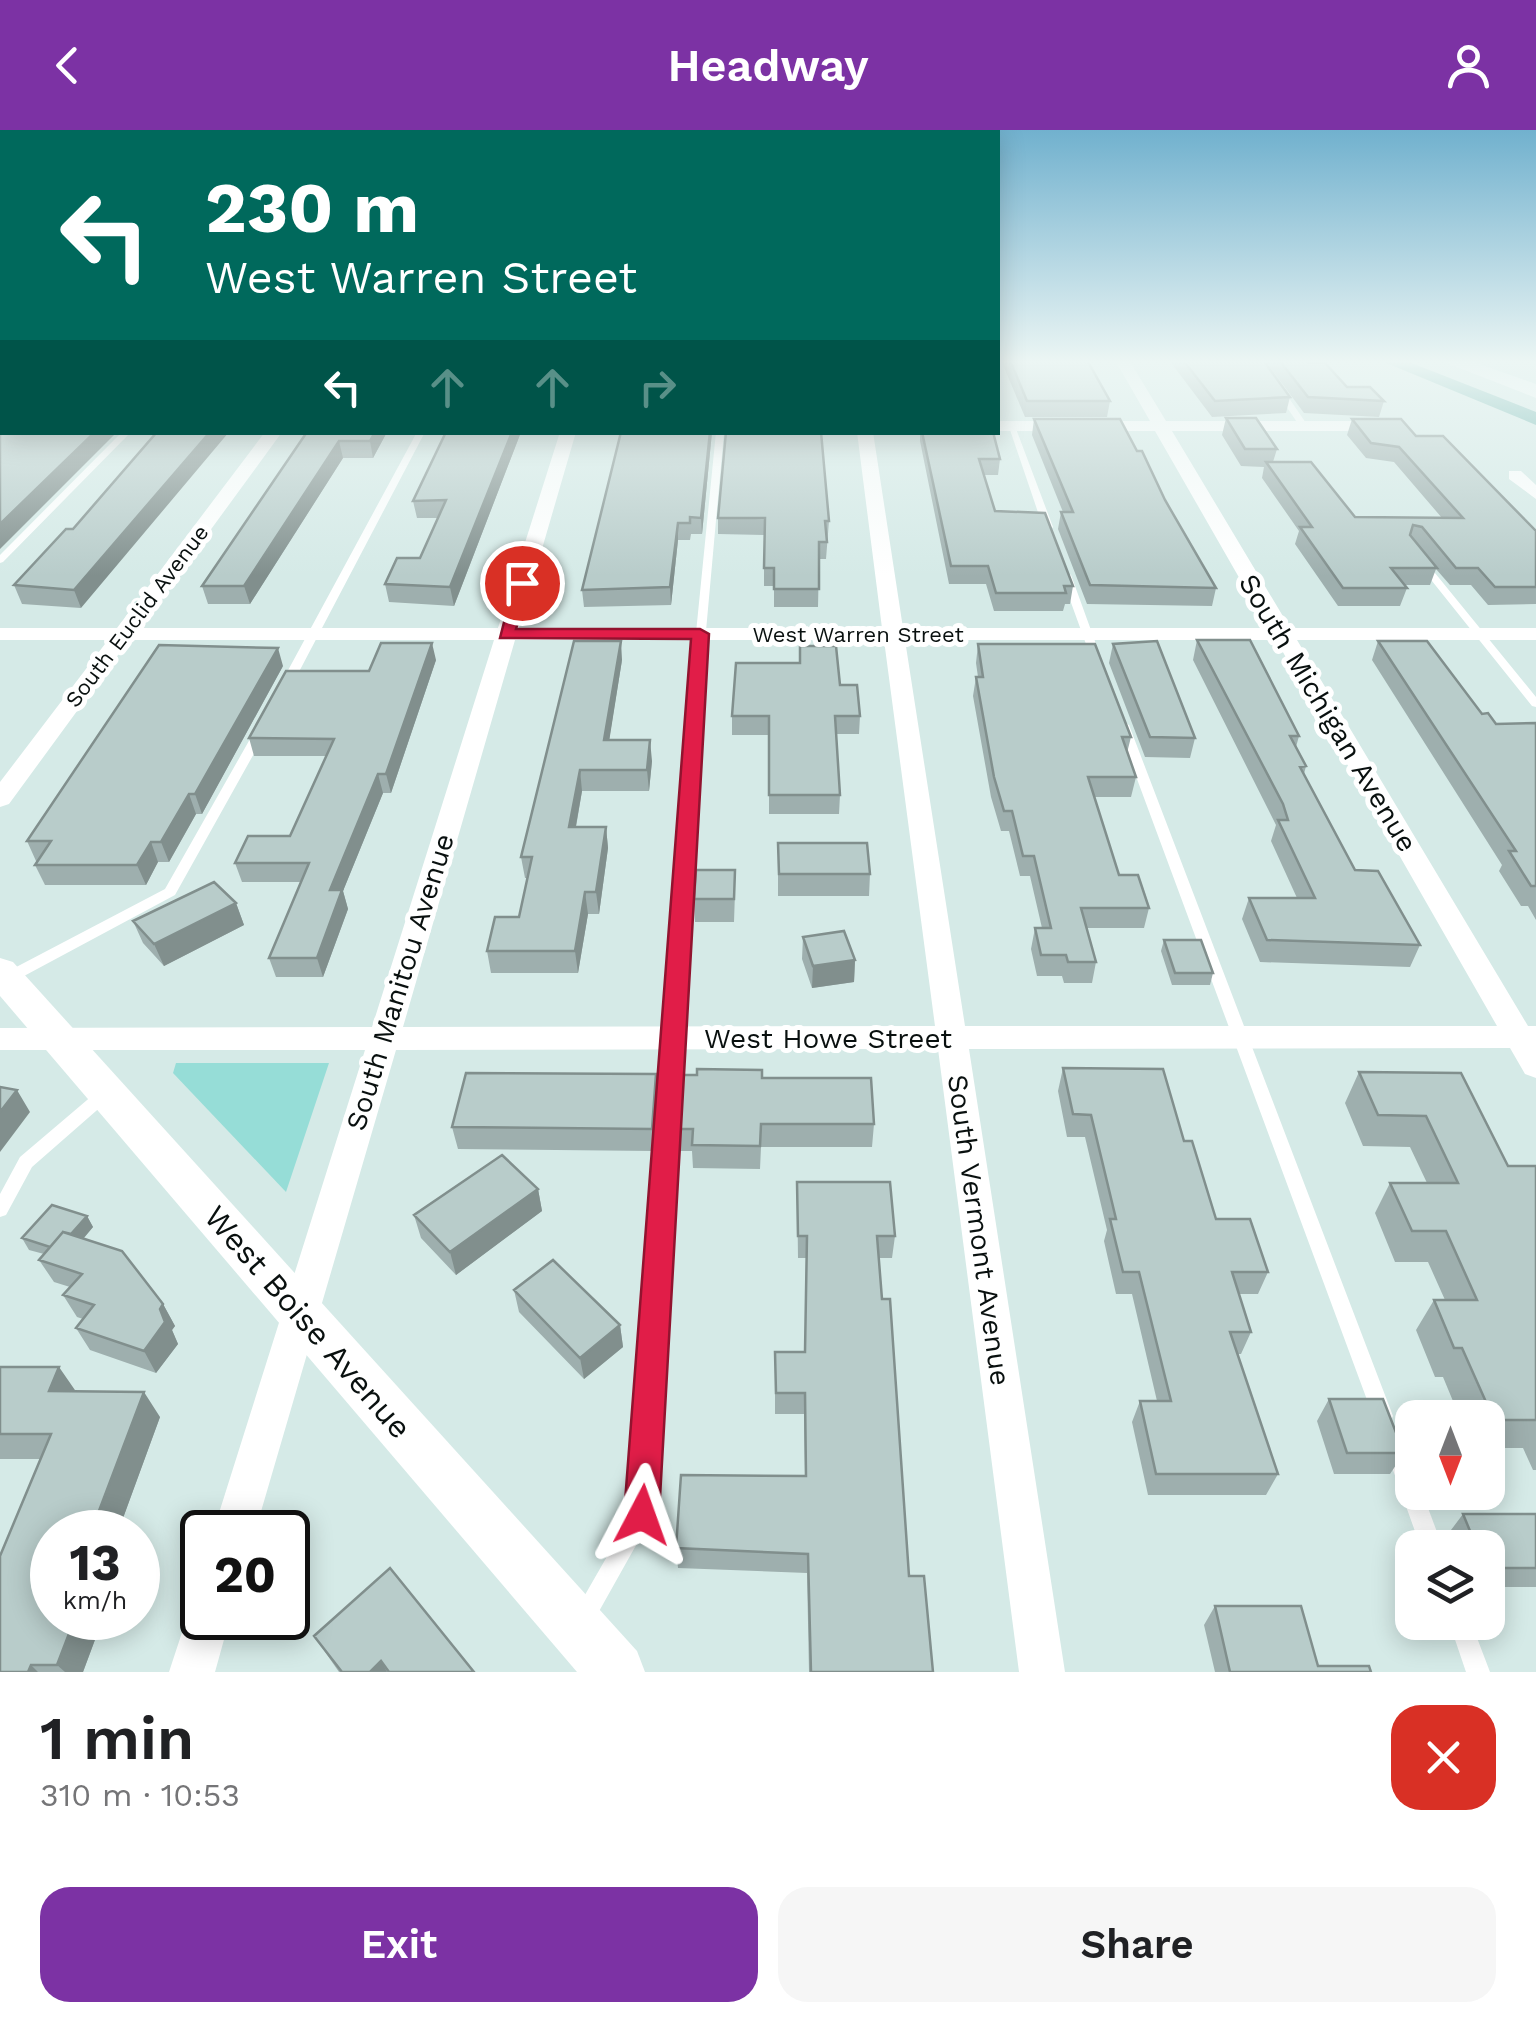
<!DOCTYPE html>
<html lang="en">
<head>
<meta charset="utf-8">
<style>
	body { margin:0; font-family:"Work Sans",sans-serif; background:#f6f6f6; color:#202124; height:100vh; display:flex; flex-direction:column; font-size:38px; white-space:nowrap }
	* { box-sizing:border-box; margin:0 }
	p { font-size:32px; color:#757577 }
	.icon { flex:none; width:55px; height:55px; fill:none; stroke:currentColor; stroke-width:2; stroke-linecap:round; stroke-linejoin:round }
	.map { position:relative; height:1542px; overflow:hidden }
	.side { display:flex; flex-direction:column; background:#fff; flex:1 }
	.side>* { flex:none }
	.guide { position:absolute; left:0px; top:0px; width:1000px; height:305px; box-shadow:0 5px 25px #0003; background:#00695c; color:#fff; overflow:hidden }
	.needle { width:65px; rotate:180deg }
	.fabs { position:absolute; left:1395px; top:1270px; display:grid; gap:20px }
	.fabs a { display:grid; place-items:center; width:110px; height:110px; border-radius:20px; background:#fff; box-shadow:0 5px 25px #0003; font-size:50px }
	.speed { position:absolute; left:30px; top:1380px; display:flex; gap:20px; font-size:50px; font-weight:700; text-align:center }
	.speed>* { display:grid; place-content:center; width:130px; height:130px; border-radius:50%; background:#fff; box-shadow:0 5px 25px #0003; line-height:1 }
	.speed small { font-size:25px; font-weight:400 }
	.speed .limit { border:5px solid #111; border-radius:15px; background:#fff; color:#111 }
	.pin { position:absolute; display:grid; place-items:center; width:85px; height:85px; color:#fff; margin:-42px; border:5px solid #fff; border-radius:50%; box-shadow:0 2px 10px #0007 }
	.me { position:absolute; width:110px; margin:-55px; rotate:4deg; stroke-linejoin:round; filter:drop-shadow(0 0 8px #0008) }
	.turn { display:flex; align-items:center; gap:35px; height:210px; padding:0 40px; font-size:45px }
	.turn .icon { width:130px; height:130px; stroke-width:2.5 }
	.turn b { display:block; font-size:70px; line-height:85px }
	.lanes { display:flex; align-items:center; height:95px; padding:0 40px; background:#0003; justify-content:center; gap:50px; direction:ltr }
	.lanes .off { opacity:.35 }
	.round { display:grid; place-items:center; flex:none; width:105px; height:105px; border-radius:30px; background:#f6f6f6 }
	.head { display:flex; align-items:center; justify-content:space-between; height:170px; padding:0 40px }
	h1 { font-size:60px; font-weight:600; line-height:75px }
	.primary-button { display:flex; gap:20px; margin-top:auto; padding:20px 40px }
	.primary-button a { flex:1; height:115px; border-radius:30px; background:#7c32a4; color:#fff; font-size:40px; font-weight:600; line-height:115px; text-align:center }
	.primary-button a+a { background:#f6f6f6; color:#202124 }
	header { display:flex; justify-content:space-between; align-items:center; height:130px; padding:0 40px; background:#7c32a4; color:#fff; font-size:45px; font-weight:600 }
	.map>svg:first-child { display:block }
</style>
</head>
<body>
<header><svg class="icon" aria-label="back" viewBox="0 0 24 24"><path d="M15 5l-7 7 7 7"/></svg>Headway<svg class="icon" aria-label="person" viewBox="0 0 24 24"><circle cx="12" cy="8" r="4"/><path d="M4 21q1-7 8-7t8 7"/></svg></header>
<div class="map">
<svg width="1536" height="1542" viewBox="0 0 1536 1542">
	<rect width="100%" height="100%" fill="#d5eae7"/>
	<path fill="#96ddd7" d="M176,933H329L286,1062L173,943Z"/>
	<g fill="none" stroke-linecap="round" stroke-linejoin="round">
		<path fill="#60ada7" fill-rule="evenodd" d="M1379,230H1404L1536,282V295Z"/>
		<path fill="#fff" fill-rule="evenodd" d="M1276,258H1282L1308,296L1307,298H1301L1275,260Z
			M1008,294L1015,296L1053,397L1051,399L1043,397Z
			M122,302H131L3,432L0,433V425Z
			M417,302H425L291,557L285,560L281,559L279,557Z
			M716,302H724L704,523L653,1385L593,1492L585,1495L577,1492L574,1484L632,1383L694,523Z
			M1420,432H1426L1536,567V577L1532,576L1420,436Z
			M1066,442L1071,445L1096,514L1095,516L1091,517L1086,514L1061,445Z
			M1123,592L1129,595L1393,1286L1390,1293L1383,1296L1376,1293L1373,1286L1117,595Z
			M260,598L266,602L175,765L11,853H1V845L165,759L254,602Z
			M106,957L112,959L114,963L112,967L32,1037L6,1085L0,1087V1064L20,1027L100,959Z
			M1394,1305L1401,1308L1412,1337V1362H1422L1443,1418H1421L1384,1315L1387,1308Z
			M1449,1492H1471L1490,1542H1466Z"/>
		<path fill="#fff" fill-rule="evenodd" d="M1115,230H1129L1166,291H1386L1394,296L1386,301H1172L1290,498H1536V510H1297L1528,896H1536V948L1525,944L1510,918L969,919L1065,1542H1019L938,919L396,920L255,1402H213L365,920H0V898L372,897L494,510H129L9,674L0,677V652L108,510H0V498H117L265,302H282L139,498H498L560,302H576L519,498H882L857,302H873L903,498H1268L1155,301H998V291H1150ZM515,510H884L935,896L403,897ZM905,510H1276L1497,896H965Z
			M2,276V288L0,289V277Z
			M1509,341H1521L1536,355V369L1509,349Z
			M202,1468V1488H230L215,1542H169L192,1472Z"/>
		<path fill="#fff" fill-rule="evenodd" d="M0,828L13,832L637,1521L645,1542H577L0,866Z"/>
		<path fill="#fff" fill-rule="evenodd" d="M1439,230H1468L1536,254V268Z"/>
	</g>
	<path fill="#9eafae" d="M1001,230H1087L1110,271L1107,287H1025Z
		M1169,230H1305L1347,257L1384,271L1379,287L1304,283L1269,236L1290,267L1286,283L1212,287Z
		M1226,288L1277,319L1273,332L1355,387L1442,388L1394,332L1366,328L1347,305L1352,289L1416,306L1536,401V474L1488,475L1471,455H1450L1436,439L1430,455H1404L1407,458L1400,476H1338L1295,414L1299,401L1262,348L1264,337L1241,336L1222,305Z
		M1034,289L1165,370L1216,458L1212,476L1087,474L1058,399L1061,382H1063L1032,305Z
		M307,302H387L373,328H343L250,474H208L202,456Z
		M446,302H521L454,476L389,472L385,454L420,428L438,388H417L413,371Z
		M621,302H712L702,404H691L690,410H678L671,475L584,477L582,460Z
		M920,302H993L1000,329L998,345H984L995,381L1073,456L1070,474H1065L1063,481H994L986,454H949L920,311Z
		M718,388L829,391L826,429H819L818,477H774V456H764V405L718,404Z
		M73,399L81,478L22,474L14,455Z
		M1197,510L1299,606L1296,617L1306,636L1304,644L1355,740L1420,815L1410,837L1260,832L1242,789L1249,768H1297L1271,711L1276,695L1193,530Z
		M1378,511L1496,594L1536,593V790L1528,776H1521L1499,741L1502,735L1372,530Z
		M978,514L1131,607L1127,623L1136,647L1131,667H1094L1119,745L1149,778L1144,798H1087L1096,832L1092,853H1064L1062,846H1037L1031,819L1035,798H1042L1030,746H1020L1009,701H1001L991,667L973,566L976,547H978L976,533Z
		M1113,514L1195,608L1190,628L1145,627L1109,533Z
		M800,516L840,555L860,586L859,604H836L840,665L839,684H769V605H732V586L799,533Z
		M436,530L391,663H383L343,761L348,779L323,847H276L269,828L301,752H242L235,733L290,706L326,626H254L249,608L369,541Z
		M622,530L609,610L652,631L649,661H582L576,697H606L608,718L599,784H588L578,843H491L487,821L519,787L527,748H525L521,727Z
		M283,536L202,684H196L169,732H158L146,755H45L35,735L38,731H36L27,711Z
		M778,713L870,744L869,766H778Z
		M735,762L734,792H695L694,769Z
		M236,773L244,795L164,836L143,813L133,791Z
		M803,807L855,830L854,852L812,858L802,829Z
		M1164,810L1213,843L1210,855H1172L1161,821Z
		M1063,938L1184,1011L1216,1089L1268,1142L1258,1164H1239L1251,1202L1241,1224H1238L1278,1344L1266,1365H1148L1132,1292L1140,1271H1157L1132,1164H1116L1104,1111L1107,1100L1085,1007H1067L1058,961Z
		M1359,942L1508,1036H1536V1340H1533L1523,1318H1488V1288H1460L1443,1247H1435L1416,1200L1434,1170H1445L1428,1132H1395L1375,1083L1390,1053H1427L1410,1017L1363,1016L1345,973Z
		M762,948L874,994L872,1017H761L760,1039L693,1038L692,1021H678L677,999Z
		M658,967L654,1021L458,1019L452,997Z
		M797,1052L895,1106L892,1128H879L882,1169L909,1446L933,1542H809L807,1443L678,1438L676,1418L805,1346L804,1284H775V1222H805L806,1128H798Z
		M538,1059L542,1081L456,1145L421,1108L414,1085Z
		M87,1086L93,1097L84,1108L163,1174L175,1196L172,1200L178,1214L156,1243L90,1220L76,1198L83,1189L77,1187L63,1165L70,1157L54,1152L39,1130L44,1124L29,1120L22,1108Z
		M514,1160L620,1195L623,1217L584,1249L519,1182Z
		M0,1237L160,1287L84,1494L96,1507L83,1542H0L40,1329H0Z
		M1329,1269L1404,1323L1390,1344H1334L1317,1291Z
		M1463,1384H1536V1457H1488V1418H1453L1448,1404Z
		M1215,1476L1318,1536L1371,1542H1215L1204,1495Z
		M314,1506L474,1542H339Z"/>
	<path fill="#818f8d" d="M1,230H2V246L0,248Z
		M95,302H117L0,419V394Z
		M210,302H229L81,478L74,460Z
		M375,302H387L373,328L370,311Z
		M512,302H521L454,476L450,457Z
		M710,302H712L702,404L701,388Z
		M339,311L343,328L250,474L244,456Z
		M678,393V410L671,475L670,457Z
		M621,511L622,530L606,631L604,610Z
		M432,513L436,530L391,663L386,644Z
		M278,518L283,536L202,684L195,664Z
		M650,610L652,631L649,661L647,640Z
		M580,640L582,661L572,718L569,697Z
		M378,644L383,663L343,761L348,779L323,847L317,828L330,760Z
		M189,664L196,684L169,732L161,712Z
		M606,697L608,718L599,784L596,762Z
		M151,712L158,732L146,755L137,735Z
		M585,762L588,784L578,843L575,821Z
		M236,773L244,795L164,836L154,814Z
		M855,830L854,852L812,858L813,836Z
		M656,944L658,967L654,1021L652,999Z
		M17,960L30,982L0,1022V982Z
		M538,1059L542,1081L456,1145L450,1122Z
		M87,1086L93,1097L64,1131L57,1120Z
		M163,1174L175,1196L172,1200L178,1214L156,1243L144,1221L160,1179Z
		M620,1195L623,1217L584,1249L580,1228Z
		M59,1237L77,1263L49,1261Z
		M144,1262L160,1287L118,1402H91Z
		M62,1488H87L84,1494L96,1507L83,1542H65L57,1535Z
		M381,1531L387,1542H370Z
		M31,1535L38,1542H28Z"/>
	<path fill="#b8ccca" stroke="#818f8d" stroke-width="2.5" d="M1010,230H1087L1110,271H1027Z
		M1183,230H1263L1290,267L1215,271Z
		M1279,230H1305L1308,233H1325L1347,257H1370L1384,271L1308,267Z
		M1226,288H1256L1277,319H1245Z
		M1034,289H1120L1137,321H1142L1165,370L1216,458L1090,455L1061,382H1073Z
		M1352,289H1401L1416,306H1443L1536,401V457H1495L1478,438H1456L1422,397L1413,395L1410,405L1437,438H1391L1407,458H1343L1300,397H1312L1266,332H1311L1355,387L1463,388L1399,317L1371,313Z
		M3,302H95L0,394V305Z
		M157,302H210L74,460L14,455L66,399H73Z
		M307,302H375L370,311H339L244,456H202Z
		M446,302H512L450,457L385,454L397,428H420L446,370L413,371Z
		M621,302H710L701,388L690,387V393H678L670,457L582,460Z
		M726,302H821L829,391H825L827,412H819V459H774V438H764L765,388H718Z
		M922,302H993L1000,329H979L995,381L1045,383L1073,456H1064L1066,463H996L988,436H951Z
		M1197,510H1250L1299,606H1290L1306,636L1300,637L1355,740L1378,741L1420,815L1267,810L1249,768H1315L1278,690H1288L1283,674Z
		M574,511H621L604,610H650L647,640H580L569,697H606L596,762H585L575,821H487L495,787H519L532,727H521Z
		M1157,511L1195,608L1150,607L1113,514Z
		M1378,511H1427L1482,584L1488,583L1496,594L1536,593V756H1531L1509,721H1516Z
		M381,513H432L386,644H378L330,760H342L317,828H269L309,733H235L248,706H290L334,609L249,608L286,541H369Z
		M978,514H1095L1131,607H1122L1136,647H1088L1119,745H1138L1149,778H1081L1096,832H1068L1066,825H1041L1035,798H1051L1034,726H1023L1012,681H1004L994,647L976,547H983Z
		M159,515L278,518L195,664H189L161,712H151L137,735H35L51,711H27Z
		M800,516H836L840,555H857L860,586H835L840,665H769V586H732L736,533H800Z
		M778,713H867L870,744H779Z
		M696,740H735L734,769H694Z
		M214,752L236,773L154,814L133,791Z
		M844,801L855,830L813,836L803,807Z
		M1164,810H1201L1213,843H1175Z
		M1063,938L1163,939L1184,1011H1192L1216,1089H1250L1268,1142H1232L1251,1202H1230L1278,1344H1156L1140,1271H1171L1139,1142H1123L1110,1089H1116L1091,985L1073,984Z
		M697,939L762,940V948H871L874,994H761L760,1016L692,1015L693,999H677L680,945H697Z
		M1359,942L1461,943L1508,1036H1536V1290H1494L1462,1218H1454L1434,1170H1477L1446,1101H1412L1390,1053H1458L1426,986L1378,985Z
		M466,943L656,944L652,999L452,997Z
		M0,957L17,960L0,982Z
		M502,1025L538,1059L450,1122L414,1085Z
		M797,1052H890L895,1106H877L882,1169H890L909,1446H924L933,1542H811L808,1424L676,1418L681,1345L806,1346L805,1263H776L775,1222H805L807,1106H798Z
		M52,1075L87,1086L71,1104L63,1102L50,1117L22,1108Z
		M63,1102L122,1121L163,1174L160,1179L165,1192L144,1221L76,1198L94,1175L63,1165L82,1144L39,1130Z
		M553,1130L620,1195L580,1228L514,1160Z
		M0,1237H59L49,1261L144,1262L91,1402H52V1488H75L57,1535H31L28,1542H0V1426L51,1304H0Z
		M1329,1269H1383L1404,1323H1347Z
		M1463,1384H1536V1438H1488V1418H1477Z
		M390,1438L474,1542H389L381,1531L370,1542H342L314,1506Z
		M1215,1476H1301L1318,1536H1369L1371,1542H1230Z"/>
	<linearGradient id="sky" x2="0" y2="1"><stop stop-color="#71b1ce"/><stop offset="0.52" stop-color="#ecf6f4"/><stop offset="1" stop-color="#ecf6f4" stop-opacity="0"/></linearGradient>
	<rect width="1536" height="446" fill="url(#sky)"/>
	<path fill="#e11d48" stroke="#92132f" stroke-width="2.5" d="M522,448L530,453L516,499H700L709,504L659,1385L654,1397L642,1402L629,1397L624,1385L691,509L500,508L514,453Z"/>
	<g text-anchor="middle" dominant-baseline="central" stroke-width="10" stroke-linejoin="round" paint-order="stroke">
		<g font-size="22" fill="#09100f" stroke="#fff">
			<text transform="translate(137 486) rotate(-53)">South Euclid Avenue</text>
			<text x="858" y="504">West Warren Street</text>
		</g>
		<g font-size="28" fill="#09100f" stroke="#fff">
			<text transform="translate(1328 583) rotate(59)">South Michigan Avenue</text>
			<text transform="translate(400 852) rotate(-73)">South Manitou Avenue</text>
			<text x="828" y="908">West Howe Street</text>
			<text transform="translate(979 1100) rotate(82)">South Vermont Avenue</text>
		</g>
		<g font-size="32" fill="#09100f" stroke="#fff">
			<text transform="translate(308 1192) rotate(49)">West Boise Avenue</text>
		</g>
	</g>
</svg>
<div class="fabs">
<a><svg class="needle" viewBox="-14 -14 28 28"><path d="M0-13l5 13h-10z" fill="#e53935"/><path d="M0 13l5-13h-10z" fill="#757577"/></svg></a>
<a><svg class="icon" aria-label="layers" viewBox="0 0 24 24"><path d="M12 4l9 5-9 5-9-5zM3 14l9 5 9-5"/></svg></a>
</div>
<div class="speed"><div>13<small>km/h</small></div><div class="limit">20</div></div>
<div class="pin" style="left:522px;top:453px;background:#d93025"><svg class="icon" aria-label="arrive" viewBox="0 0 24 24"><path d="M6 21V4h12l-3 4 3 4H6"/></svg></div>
<svg class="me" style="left:642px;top:1385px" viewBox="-20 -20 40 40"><path d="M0-17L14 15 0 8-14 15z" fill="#e11d48" stroke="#fff" stroke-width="4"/></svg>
<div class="guide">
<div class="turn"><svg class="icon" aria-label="left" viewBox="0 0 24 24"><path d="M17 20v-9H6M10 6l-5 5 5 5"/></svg><div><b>230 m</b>West Warren Street</div></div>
<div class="lanes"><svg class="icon" aria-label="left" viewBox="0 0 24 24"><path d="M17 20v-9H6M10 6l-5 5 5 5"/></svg><svg class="icon off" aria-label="ahead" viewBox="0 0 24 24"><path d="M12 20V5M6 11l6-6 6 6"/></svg><svg class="icon off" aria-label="ahead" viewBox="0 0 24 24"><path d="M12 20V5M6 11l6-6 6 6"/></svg><svg class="icon off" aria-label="right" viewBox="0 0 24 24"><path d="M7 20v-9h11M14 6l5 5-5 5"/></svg></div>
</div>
</div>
<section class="side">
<div class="head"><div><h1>1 min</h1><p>310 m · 10:53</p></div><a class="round" style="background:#d93025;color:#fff"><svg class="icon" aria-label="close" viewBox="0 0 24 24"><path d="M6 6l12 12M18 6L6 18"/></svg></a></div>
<div class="primary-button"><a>Exit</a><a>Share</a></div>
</section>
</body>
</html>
